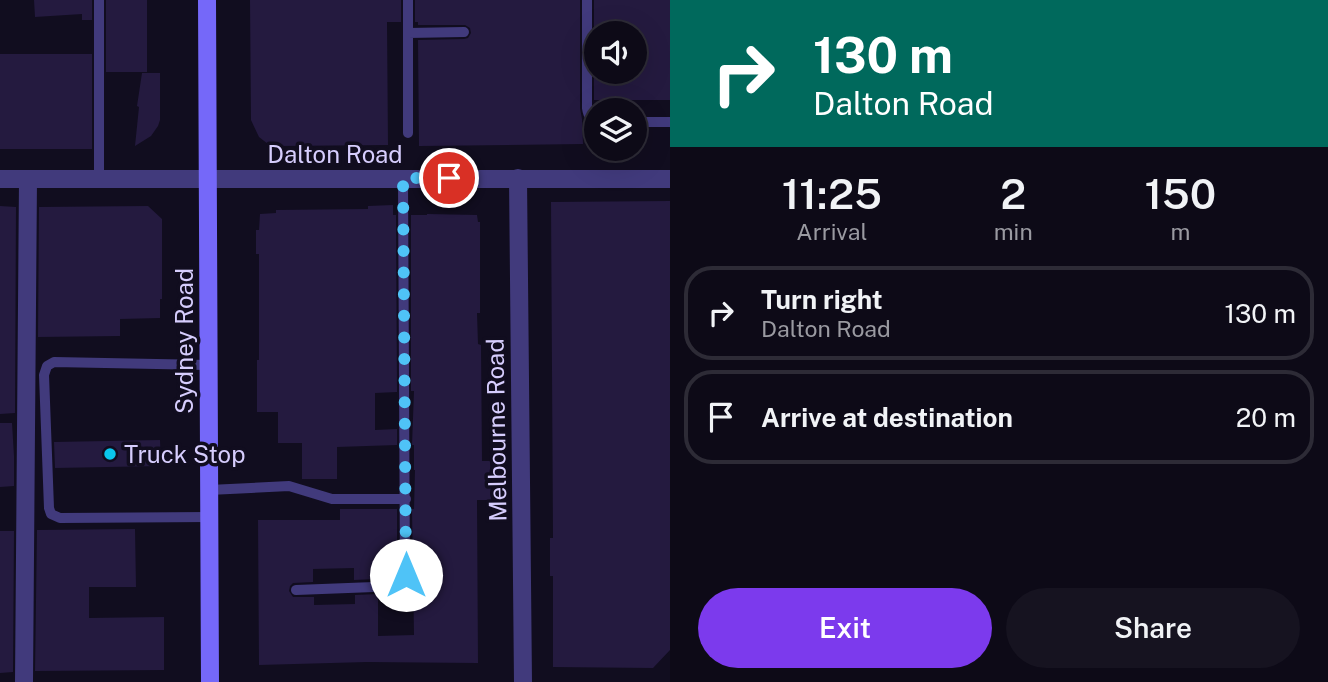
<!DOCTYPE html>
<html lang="en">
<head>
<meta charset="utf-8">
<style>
	body { margin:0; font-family:"Public Sans",sans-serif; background:#161320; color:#f1f3f6; height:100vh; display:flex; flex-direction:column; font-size:26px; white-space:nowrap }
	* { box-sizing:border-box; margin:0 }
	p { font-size:23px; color:#9a9aa1 }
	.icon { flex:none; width:38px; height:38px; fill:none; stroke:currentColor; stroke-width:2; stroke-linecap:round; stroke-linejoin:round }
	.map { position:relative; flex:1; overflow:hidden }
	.side { display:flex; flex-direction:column; background:#0d0a17; width:658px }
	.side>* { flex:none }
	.guide { background:#00695c; color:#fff; overflow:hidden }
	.controls { position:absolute; left:584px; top:21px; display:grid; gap:14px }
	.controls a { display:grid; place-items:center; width:63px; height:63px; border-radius:50%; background:#0d0a17; box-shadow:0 7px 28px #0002,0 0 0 2px #2d2b36; font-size:35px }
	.pin { position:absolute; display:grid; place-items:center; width:60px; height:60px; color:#fff; margin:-30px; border:4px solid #fff; border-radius:50%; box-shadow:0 2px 7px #0007 }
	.me { position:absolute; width:77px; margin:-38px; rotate:0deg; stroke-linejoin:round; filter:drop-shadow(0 0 5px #0008) }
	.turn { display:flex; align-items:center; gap:24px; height:147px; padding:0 28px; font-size:32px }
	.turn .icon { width:91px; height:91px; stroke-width:2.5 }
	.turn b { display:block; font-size:49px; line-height:60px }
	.eta { display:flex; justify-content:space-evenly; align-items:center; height:119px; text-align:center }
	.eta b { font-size:42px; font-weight:600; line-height:49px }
	.cta { display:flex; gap:14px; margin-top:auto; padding:14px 28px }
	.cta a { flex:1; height:80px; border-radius:42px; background:#7c3aed; color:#fff; font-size:28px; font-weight:600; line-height:80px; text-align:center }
	.cta a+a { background:#161320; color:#f1f3f6 }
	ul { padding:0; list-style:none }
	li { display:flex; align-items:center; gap:21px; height:94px; margin:0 14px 10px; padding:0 14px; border:4px solid #2d2b36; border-radius:28px }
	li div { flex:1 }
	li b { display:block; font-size:26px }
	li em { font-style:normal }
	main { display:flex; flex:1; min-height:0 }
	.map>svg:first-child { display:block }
</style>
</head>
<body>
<main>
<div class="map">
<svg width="670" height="682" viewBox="0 0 670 682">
	<rect width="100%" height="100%" fill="#110d1f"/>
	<path fill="#241a3f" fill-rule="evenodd" d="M34,0H92V20H82V14L35,17Z
		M106,0H147V72H106Z
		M250,0H401V22H387L388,145L276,146L268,144L259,137L251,120Z
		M415,0H580V108L582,119L583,144L419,146L418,40L464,39L468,38L471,33L470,28L465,25H418V22H415Z
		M594,0H670V100H594ZM597,33H635V72H597Z
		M0,54H92V149H0Z
		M142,73H160V120L158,126L151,136L135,146L139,107L137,106Z
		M670,201V650L653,668L553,667V576H550V538H553L551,202Z
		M393,205V215H396L397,392L375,393V430L397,429V445L337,447V479H302V443H278V412H257V360H259V254H256V230H259L260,214L276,213V210L368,209V206Z
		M0,206L16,207L15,413L0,414Z
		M148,206L162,219V299H160V318L120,319V336L38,337L39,207Z
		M427,214L477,215L478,222H480V313H477L478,344L481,345L482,461H490L491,500H477L478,663L367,662L259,665L258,520H340V509H397V578L354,580V568L313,569V582L293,583L290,586L289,591L293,597H314V605L355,604V595L378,594V636L414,635L412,509H414L415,470H414V445H412L414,391H411V215H427Z
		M0,423H12L14,456V486L0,487Z
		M160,440L161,466L55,468L54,442Z
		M135,529L136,587H89V618L164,617V670L35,671L37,530Z
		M0,531H14L13,672L0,673Z"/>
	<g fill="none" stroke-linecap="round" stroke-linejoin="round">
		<path stroke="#413a7c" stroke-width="10" d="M408,0V133
			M587,0V108C588,115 590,119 597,121
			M408,33L464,32
			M635,122H669
			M99,179V0
			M208,365L54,362L47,366L44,375L49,508L51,514L60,518L209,517
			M209,490L289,486L332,499H406
			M296,590L400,586L405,579L403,178"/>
		<path stroke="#413a7c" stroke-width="18" d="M518,178L523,682
			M0,179H670
			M24,682L28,179"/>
		<path stroke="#7568f9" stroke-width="18" d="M207,0L210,682"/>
	</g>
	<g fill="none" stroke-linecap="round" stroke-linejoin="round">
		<path stroke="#4fc3f7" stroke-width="12" stroke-dasharray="0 21.6" d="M406,575L403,178H449"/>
	</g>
	<circle fill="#0ac6ec" stroke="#110d1f" stroke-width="2.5" cx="110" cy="454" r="7"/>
	<g text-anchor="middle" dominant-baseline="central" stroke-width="7" stroke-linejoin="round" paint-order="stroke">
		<g font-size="24" fill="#d6cdfd" stroke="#110d1f">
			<text x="335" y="154">Dalton Road</text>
			<text transform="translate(184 341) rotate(-90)">Sydney Road</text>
			<text transform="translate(496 430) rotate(-91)">Melbourne Road</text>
		</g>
		<g font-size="24" fill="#d6cdfd" stroke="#110d1f" text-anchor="start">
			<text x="124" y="454">Truck Stop</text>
		</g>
	</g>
</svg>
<div class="controls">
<a><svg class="icon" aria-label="sound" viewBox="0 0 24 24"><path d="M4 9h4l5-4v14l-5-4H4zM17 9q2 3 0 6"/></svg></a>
<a><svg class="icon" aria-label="layers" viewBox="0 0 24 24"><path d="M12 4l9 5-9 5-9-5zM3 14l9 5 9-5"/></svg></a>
</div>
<div class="pin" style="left:449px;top:178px;background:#d93025"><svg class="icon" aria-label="arrive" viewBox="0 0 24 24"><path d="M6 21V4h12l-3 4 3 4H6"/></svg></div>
<svg class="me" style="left:406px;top:575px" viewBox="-20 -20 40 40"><circle r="19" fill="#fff"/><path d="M0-13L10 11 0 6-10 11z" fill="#4fc3f7"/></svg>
</div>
<section class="side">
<div class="guide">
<div class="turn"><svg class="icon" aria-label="right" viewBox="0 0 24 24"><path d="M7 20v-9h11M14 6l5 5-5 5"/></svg><div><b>130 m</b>Dalton Road</div></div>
</div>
<div class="eta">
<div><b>11:25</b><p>Arrival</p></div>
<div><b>2</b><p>min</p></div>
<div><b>150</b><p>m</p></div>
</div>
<ul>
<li><svg class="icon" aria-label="right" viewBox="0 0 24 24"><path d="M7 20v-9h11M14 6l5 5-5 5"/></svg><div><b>Turn right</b><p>Dalton Road</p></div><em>130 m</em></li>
<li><svg class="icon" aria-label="arrive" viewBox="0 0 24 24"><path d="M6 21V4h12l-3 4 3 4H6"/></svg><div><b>Arrive at destination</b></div><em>20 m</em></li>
</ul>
<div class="cta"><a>Exit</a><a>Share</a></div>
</section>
</main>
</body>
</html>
